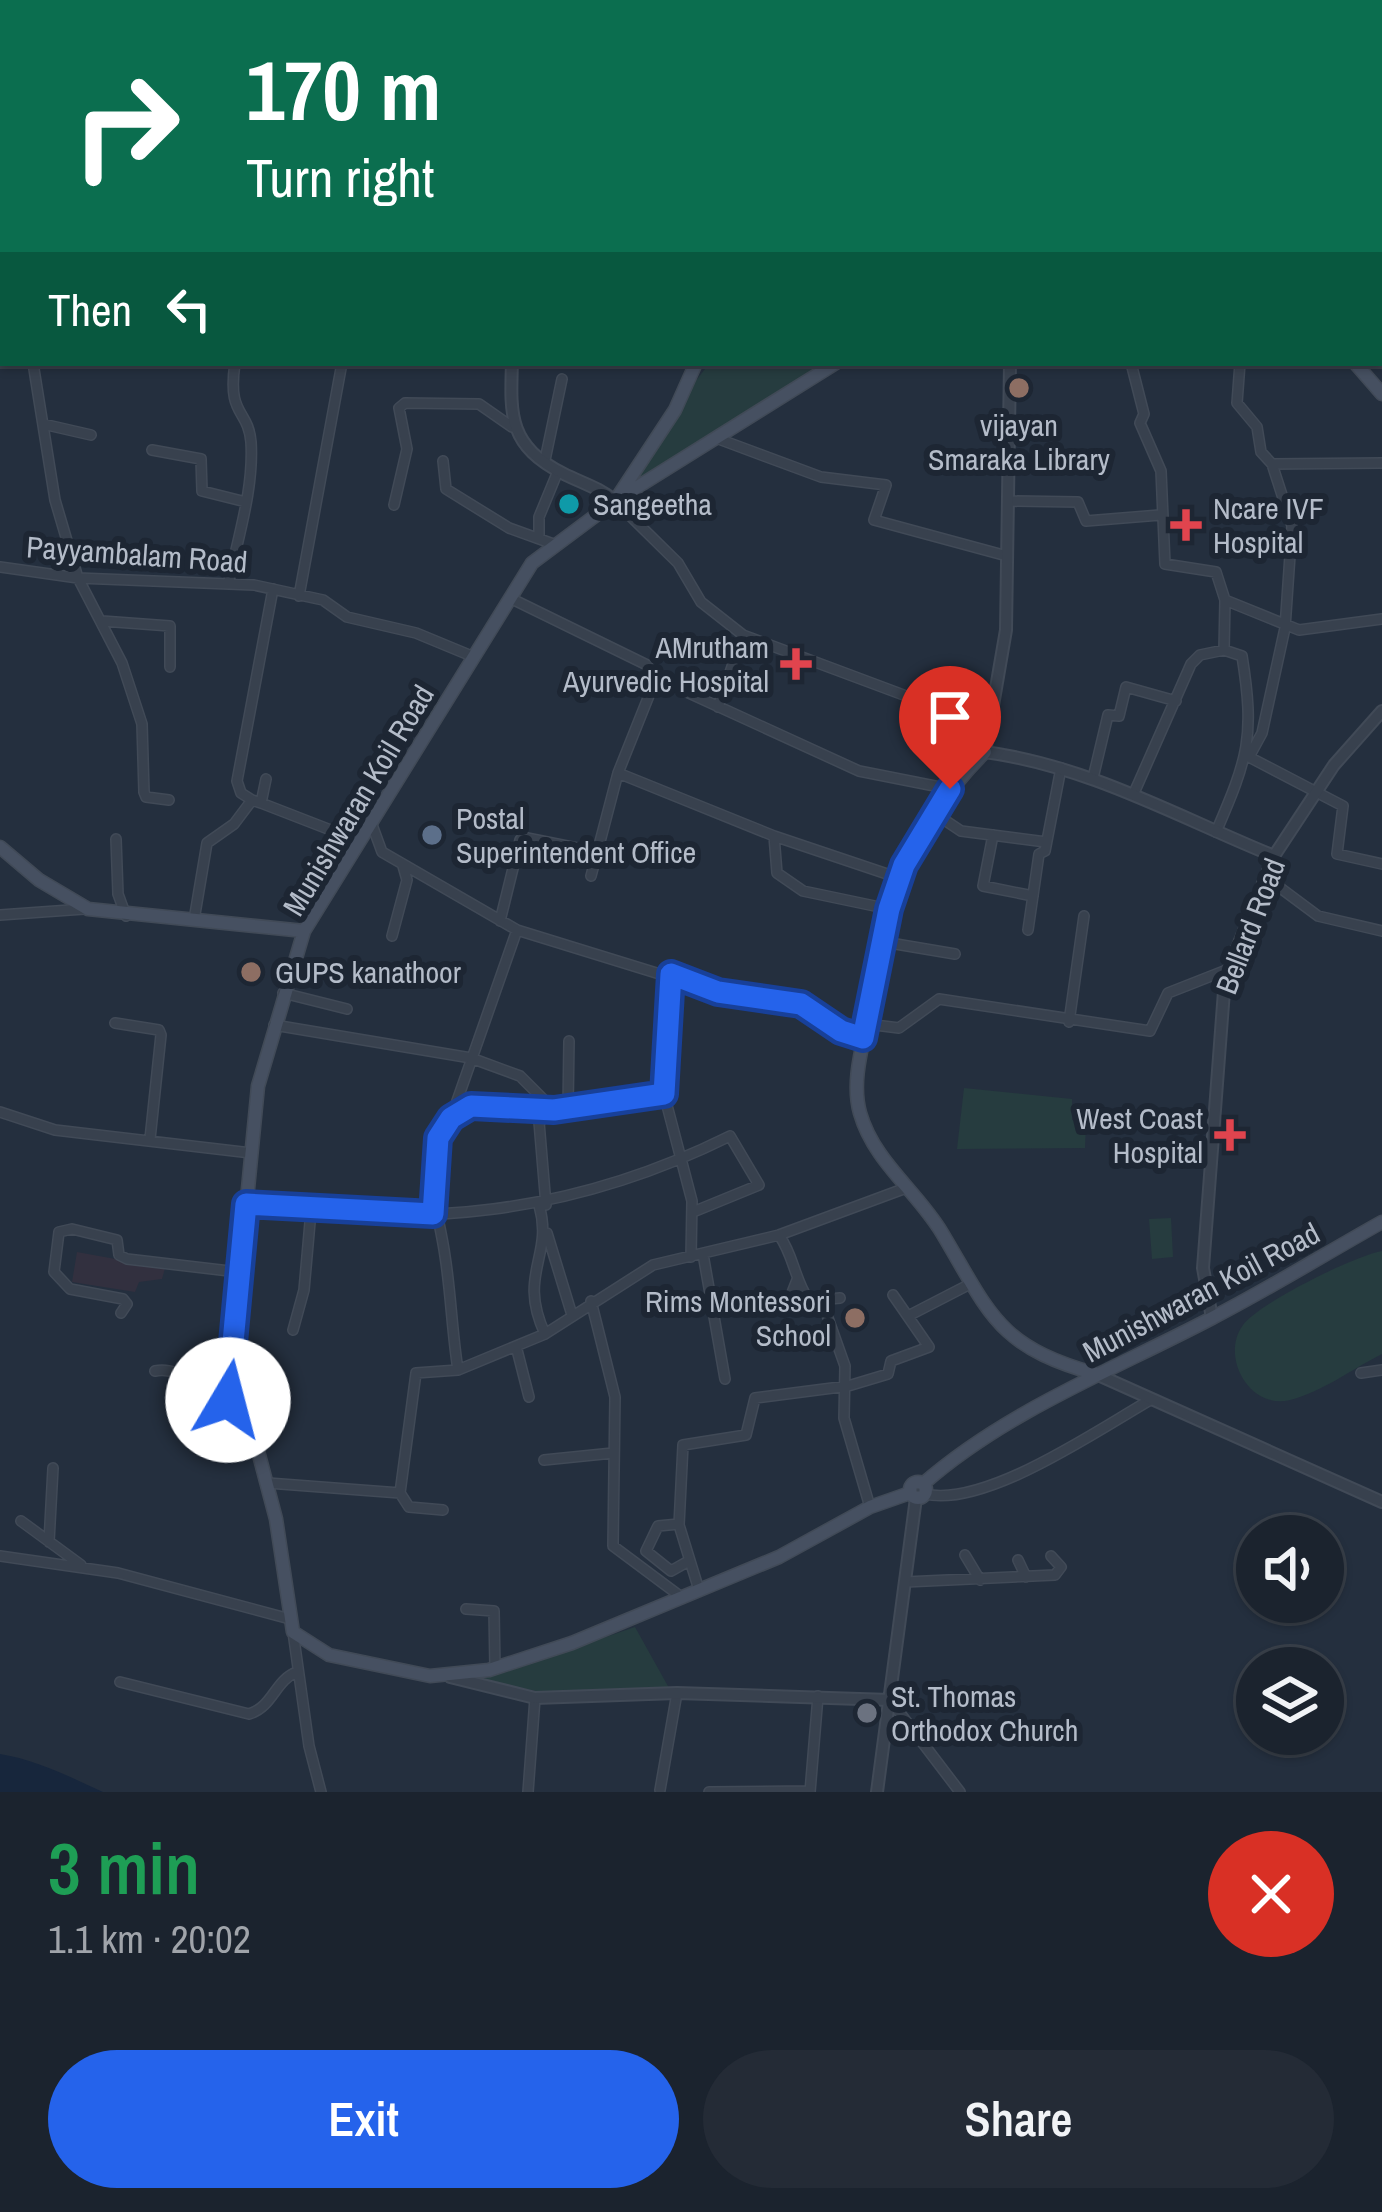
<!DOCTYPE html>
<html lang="en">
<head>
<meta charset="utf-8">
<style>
	body { margin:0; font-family:"Archivo Narrow",sans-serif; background:#242b36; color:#f1f3f6; height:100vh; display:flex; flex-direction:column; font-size:45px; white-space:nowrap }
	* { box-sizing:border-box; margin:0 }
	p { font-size:39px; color:#a0a4aa }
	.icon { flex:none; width:66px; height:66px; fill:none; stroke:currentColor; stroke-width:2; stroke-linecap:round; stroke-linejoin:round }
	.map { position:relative; height:1792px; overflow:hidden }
	.panel { display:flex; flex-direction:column; background:#1b232e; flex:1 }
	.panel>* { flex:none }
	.top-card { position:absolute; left:0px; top:0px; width:1383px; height:366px; box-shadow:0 3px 9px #0004,0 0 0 3px #39404a; background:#0b6e4f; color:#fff; overflow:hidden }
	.tools { position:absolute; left:1236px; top:1515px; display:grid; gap:24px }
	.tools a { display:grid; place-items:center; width:108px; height:108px; border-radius:50%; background:#1b232e; box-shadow:0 3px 9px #0004,0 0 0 3px #39404a; font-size:60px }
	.pin { position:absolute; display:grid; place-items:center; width:102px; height:102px; color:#fff; margin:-123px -51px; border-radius:50% 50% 50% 0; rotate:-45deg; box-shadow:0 0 12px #0007 }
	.pin .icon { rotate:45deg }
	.me { position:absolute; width:132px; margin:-66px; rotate:8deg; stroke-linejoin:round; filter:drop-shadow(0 0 9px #0008) }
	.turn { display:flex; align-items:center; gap:42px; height:252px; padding:0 48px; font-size:54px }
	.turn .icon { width:156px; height:156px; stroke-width:2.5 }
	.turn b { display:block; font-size:84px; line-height:102px }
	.then { display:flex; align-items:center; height:114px; padding:0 48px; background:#0003; gap:24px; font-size:45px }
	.round { display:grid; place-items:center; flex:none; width:126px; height:126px; border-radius:63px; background:#242b36 }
	.summary { display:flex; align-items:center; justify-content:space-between; height:204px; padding:0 48px }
	h1 { font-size:72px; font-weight:600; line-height:90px; color:#1e9e55 }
	.action { display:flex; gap:24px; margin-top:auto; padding:24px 48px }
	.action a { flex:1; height:138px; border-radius:72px; background:#2563eb; color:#fff; font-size:48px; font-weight:600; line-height:138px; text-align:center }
	.action a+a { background:#242b36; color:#f1f3f6 }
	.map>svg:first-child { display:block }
</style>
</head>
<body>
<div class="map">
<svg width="1382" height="1792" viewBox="0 0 1382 1792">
	<rect width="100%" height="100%" fill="#242f3e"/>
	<path fill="#32303f" d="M77,1252L165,1268L162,1279L139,1282L135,1292L72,1282Z"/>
	<path fill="#263c3f" d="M711,363H832L621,496C635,475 700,369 711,363Z
		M964,1088L1072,1099V1120L1086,1122L1085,1148L957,1149Z
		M1171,1218L1173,1257L1152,1259L1149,1219Z
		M1382,1251V1354C1354,1368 1320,1393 1290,1400C1249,1410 1220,1356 1243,1325C1259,1303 1354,1256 1382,1251Z
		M635,1627L669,1688L541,1692L480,1680Z"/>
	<path fill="#17263c" d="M0,1754C37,1760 68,1776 103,1792H0Z"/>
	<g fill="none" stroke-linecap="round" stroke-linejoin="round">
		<path stroke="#17263c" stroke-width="3" d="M242,0L244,3
			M0,45L3,47"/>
		<g stroke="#414a57" stroke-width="12">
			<path id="minor" d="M114,0L117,3
				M285,0L286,3
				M418,0V3
				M1005,0L1010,3
				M1155,0V3
				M1266,0V3
				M141,3V0
				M520,3L521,0
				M865,3V0
				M1380,71L1382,70
				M0,230L3,205
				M0,242L3,254
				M0,351H3
				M33,363L55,500L78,578L122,663L142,724L144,792L146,797L169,800
				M1131,363L1144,414L1140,423L1161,471L1165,564L1216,572L1225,600L1299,630L1382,619
				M1240,363L1237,403L1257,427L1261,452L1272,464L1292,526L1285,628L1262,733L1249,757L1343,806L1337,854L1382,864
				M43,424L91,435
				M716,438L821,477L886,485L874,520L1007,556
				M152,450L201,459L202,491L246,502
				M545,460L562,379
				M443,461L446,489L509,528L556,545
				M1272,464L1382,463
				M615,501L678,563L701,602L743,635L925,703L991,720
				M1008,501L1078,502L1086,521L1160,515
				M394,505L407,449L399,408L405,403L479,404L512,427
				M539,535V517L558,471
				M0,567L78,578L254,585L323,600L347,617L416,633L474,657
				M229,581C238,537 254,488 251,442C248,408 227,417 235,363
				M299,596L342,363
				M510,598L647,665L656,678
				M102,621L170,626V667
				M718,707L743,635
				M1093,778L1108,715L1119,716L1126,687L1176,701
				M1134,793L1191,664L1200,655L1224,650L1225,600
				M252,800L241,793L237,781L273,589
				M261,803L359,841
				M934,813L961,831L1046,842
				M371,822L382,852L517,930L718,992L801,1004L840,1031L863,1038
				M1216,832C1248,758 1255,737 1242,656L1224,650
				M993,835L983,886L1033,896
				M774,836L899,878
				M522,837L597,852
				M116,839L118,894L126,916
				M591,876L618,773
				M1267,878L1318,916L1382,931
				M889,909L803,891L777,873L774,836L618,773L656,678L859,771L950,789
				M0,915L84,909
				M194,920L207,843L234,824L252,800L261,803L266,779
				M500,921L520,840
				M517,930L451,1118C418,1167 438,1205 445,1256C451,1294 452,1332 458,1370L545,1334
				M1028,930L1039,854L1045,851L1061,768
				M392,936L407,880L403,866
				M884,942L955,954
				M283,993L347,1009
				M1069,1022L1084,916
				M115,1023L159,1030L161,1035L150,1139
				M867,1024L899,1028L939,999L1150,1031L1168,993L1229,969
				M274,1025L471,1058L520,1076L554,1110
				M664,1094L692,1201L691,1257
				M568,1108L569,1041
				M0,1112L55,1130L251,1153
				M451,1118L471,1106L550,1110
				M246,1204C420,1229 571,1215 730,1136L759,1185L693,1212
				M539,1205C554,1257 517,1273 545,1334L653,1265L779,1235L906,1188
				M546,1205L539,1122L554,1110L664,1094L671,974
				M547,1233L572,1315
				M779,1235C794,1256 794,1278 808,1299
				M703,1254L725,1379
				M797,1280L788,1303L840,1298
				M591,1301L615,1397L613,1546L680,1596
				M822,1301L845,1366L844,1418L870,1507
				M121,1313L127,1304L123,1299L70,1289L54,1272L59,1232L72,1229L117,1240L119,1255L127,1259L238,1272
				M910,1315L972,1283
				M293,1330L304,1290L311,1211
				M516,1346L529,1397
				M155,1371C185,1365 211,1400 244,1401
				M1361,1373L1382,1370
				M544,1460L613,1453
				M268,1483L400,1493L416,1373L458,1370
				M400,1493L409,1507L443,1510
				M925,1494C986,1508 1099,1429 1152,1399
				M21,1521L81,1565
				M679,1524L658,1526L646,1551L671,1571L687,1562
				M49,1542L53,1468
				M965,1555L980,1580
				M0,1556L118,1573L290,1619
				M1018,1560L1026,1577
				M905,1582L1055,1575L1061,1567L1051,1556
				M699,1590L679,1525L683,1445L746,1435L755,1398L848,1386L888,1374L891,1361L929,1347L893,1295
				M466,1609L494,1611L495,1668
				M293,1632L309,1746L321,1792
				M120,1682L249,1714C273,1707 275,1680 297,1672
				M890,1700L960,1792
				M660,1790L677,1693
				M528,1792L535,1698
				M709,1792L810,1791
				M810,1792L818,1696"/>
		</g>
		<g stroke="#414a57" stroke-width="14">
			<path id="tertiary" d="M0,108H3
				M512,363C510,417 509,446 564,474C582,483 600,488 615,501
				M1010,363L1006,630L985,752C1089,766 1178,817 1274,856
				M1212,1318L1203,1268L1225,978L1274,856L1334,765L1382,711
				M1096,1374L1382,1502
				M450,1677L535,1698L677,1693L890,1700
				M877,1792L916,1498"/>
		</g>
		<g stroke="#414a57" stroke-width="15">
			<path id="secondary" d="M759,0V3
				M1380,245L1382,244
				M836,363L615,501L532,563L304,931L258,1086L232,1353L276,1519L293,1632L329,1655L430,1676L489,1670L572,1643L779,1557L870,1507L910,1493
				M1355,363L1382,394
				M619,495L675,410L696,363
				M985,752C904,832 891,907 869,1014C863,1045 851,1081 860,1113C874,1162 917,1191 942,1233C991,1315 997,1346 1096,1374
				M0,847L39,880L88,909L304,931
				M910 1490a8 8 0 1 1 16 0a8 8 0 1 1-16 0Z
				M923,1484C1006,1411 1115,1369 1212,1318C1270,1288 1325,1254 1382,1222"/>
		</g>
		<use href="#minor" stroke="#38414e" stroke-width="9"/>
		<use href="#tertiary" stroke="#38414e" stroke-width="10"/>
		<use href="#secondary" stroke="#465061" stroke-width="12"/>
	</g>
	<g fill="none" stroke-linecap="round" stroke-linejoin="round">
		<g stroke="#184099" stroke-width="30">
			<path id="route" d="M228,1400L244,1401L232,1353L246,1204L433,1214L438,1138L451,1118L471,1106L554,1110L664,1094L671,974L718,992L801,1004L841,1031L863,1038L889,909L904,865L950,789"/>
		</g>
		<use href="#route" stroke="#2563eb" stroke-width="21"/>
	</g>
	<g fill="#8d6e63" stroke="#1d2633" stroke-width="4.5">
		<circle cx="1019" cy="388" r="12"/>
		<circle cx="251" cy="972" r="12"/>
		<circle cx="855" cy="1318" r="12"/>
	</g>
	<circle fill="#0f9aa8" stroke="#1d2633" stroke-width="4.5" cx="569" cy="504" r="12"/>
	<g fill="#e0444e" stroke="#1d2633" stroke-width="4.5">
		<path d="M1180 507h12v12h12v12h-12v12h-12v-12h-12v-12h12z"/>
		<path d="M790 646h12v12h12v12h-12v12h-12v-12h-12v-12h12z"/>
		<path d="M1224 1117h12v12h12v12h-12v12h-12v-12h-12v-12h12z"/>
	</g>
	<circle fill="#5c6f8a" stroke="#1d2633" stroke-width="4.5" cx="432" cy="835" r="12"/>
	<circle fill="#6b7280" stroke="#1d2633" stroke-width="4.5" cx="867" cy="1713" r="12"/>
	<g text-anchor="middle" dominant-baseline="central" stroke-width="12" stroke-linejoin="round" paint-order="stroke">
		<g font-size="30" fill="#b4bcc9" stroke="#1d2633" text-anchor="start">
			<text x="1019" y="425" text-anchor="middle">vijayan<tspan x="1019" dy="34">Smaraka Library</tspan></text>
			<text x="593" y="504">Sangeetha</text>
			<text x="1213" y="508">Ncare IVF<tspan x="1213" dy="34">Hospital</tspan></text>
			<text x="769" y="647" text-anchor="end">AMrutham<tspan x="769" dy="34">Ayurvedic Hospital</tspan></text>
			<text x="456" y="818">Postal<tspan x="456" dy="34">Superintendent Office</tspan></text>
			<text x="275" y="972">GUPS kanathoor</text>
			<text x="1203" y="1118" text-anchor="end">West Coast<tspan x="1203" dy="34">Hospital</tspan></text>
			<text x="831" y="1301" text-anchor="end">Rims Montessori<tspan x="831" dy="34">School</tspan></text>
			<text x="891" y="1696">St. Thomas<tspan x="891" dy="34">Orthodox Church</tspan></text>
		</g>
		<g font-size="30" fill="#b4bcc9" stroke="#1d2633">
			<text transform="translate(137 554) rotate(4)">Payyambalam Road</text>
			<text transform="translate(358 800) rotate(-59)">Munishwaran Koil Road</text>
			<text transform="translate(1250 926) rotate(-69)">Bellard Road</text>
			<text transform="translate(1201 1292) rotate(-28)">Munishwaran Koil Road</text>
		</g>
	</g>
</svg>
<div class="tools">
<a><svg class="icon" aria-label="sound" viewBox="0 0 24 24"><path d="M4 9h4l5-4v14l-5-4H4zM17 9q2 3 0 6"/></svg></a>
<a><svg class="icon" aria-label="layers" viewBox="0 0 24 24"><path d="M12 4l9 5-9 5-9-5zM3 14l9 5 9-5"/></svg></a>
</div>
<div class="pin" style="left:950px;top:789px;background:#d93025"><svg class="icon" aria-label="arrive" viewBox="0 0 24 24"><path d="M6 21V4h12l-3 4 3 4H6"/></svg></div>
<svg class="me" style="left:228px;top:1400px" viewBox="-20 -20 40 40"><circle r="19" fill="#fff"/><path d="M0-13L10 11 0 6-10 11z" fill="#2563eb"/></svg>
<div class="top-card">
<div class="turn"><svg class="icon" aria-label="right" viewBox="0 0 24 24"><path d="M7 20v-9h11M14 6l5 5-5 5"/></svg><div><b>170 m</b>Turn right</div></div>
<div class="then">Then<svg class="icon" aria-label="left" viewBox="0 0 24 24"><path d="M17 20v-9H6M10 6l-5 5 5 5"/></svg></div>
</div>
</div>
<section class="panel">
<div class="summary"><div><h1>3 min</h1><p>1.1 km · 20:02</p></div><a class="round" style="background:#d93025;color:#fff"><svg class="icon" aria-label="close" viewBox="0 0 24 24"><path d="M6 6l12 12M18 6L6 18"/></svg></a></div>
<div class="action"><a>Exit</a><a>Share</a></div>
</section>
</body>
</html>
